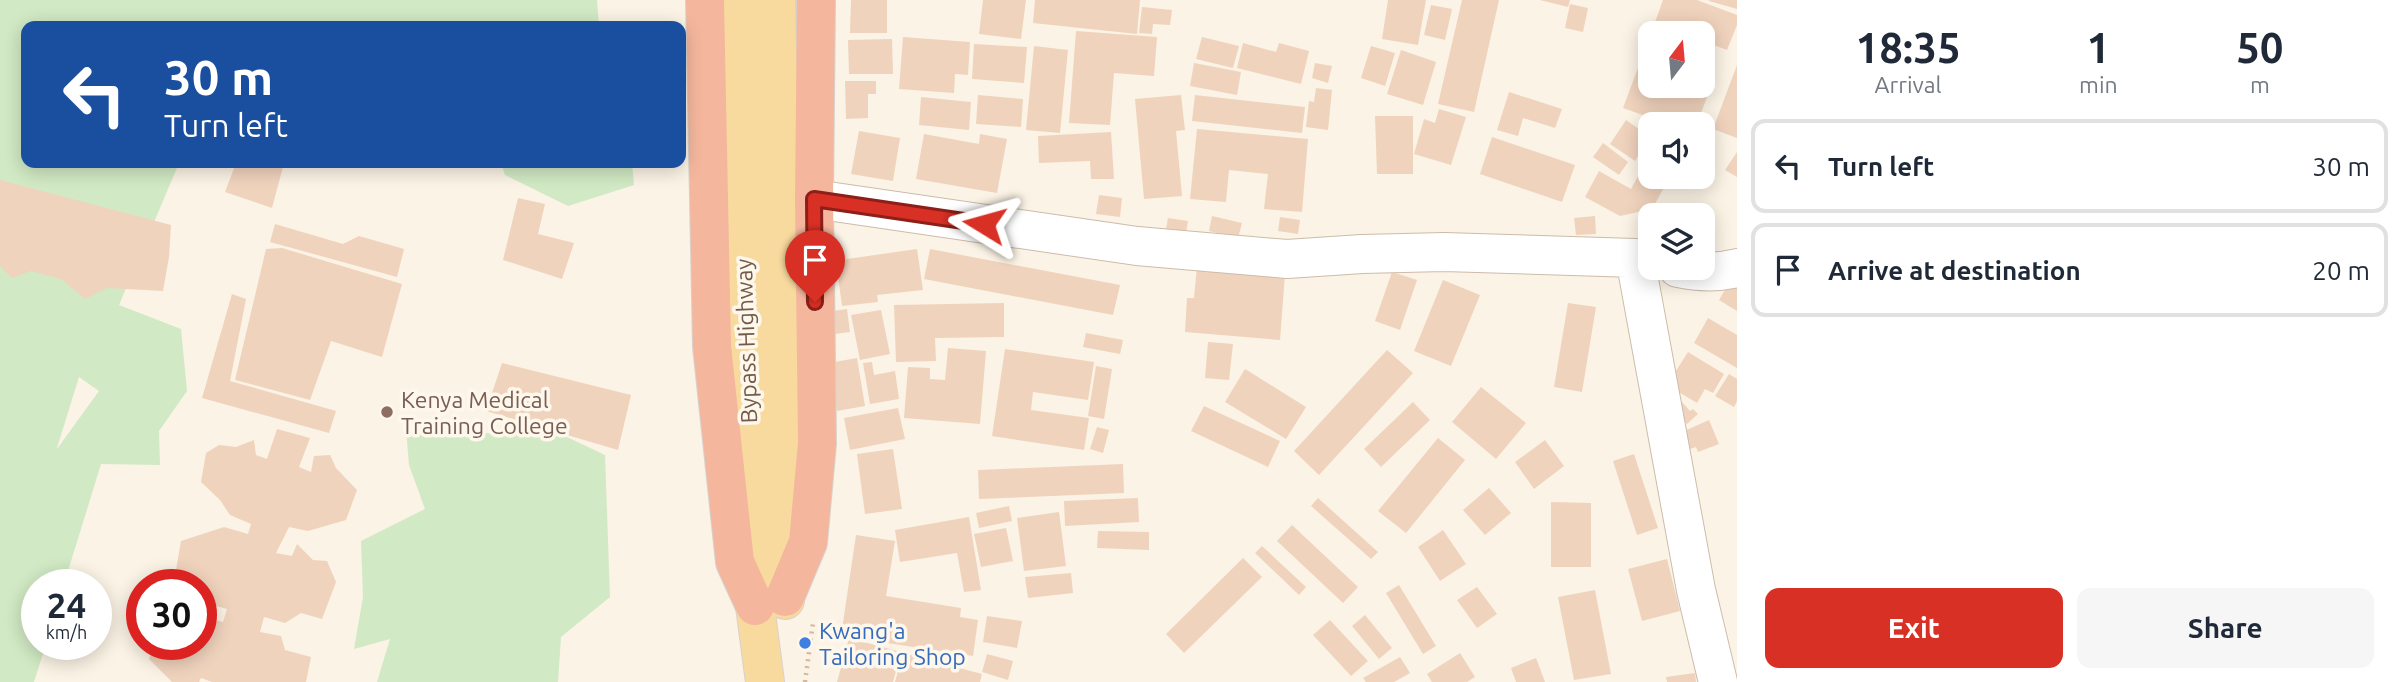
<!DOCTYPE html>
<html lang="en">
<head>
<meta charset="utf-8">
<style>
	body { margin:0; font-family:Ubuntu,sans-serif; background:#f6f6f7; color:#1f2937; height:100vh; display:flex; flex-direction:column; font-size:26px; white-space:nowrap }
	* { box-sizing:border-box; margin:0 }
	p { font-size:23px; color:#747a83 }
	.icon { flex:none; width:38px; height:38px; fill:none; stroke:currentColor; stroke-width:2; stroke-linecap:round; stroke-linejoin:round }
	.map { position:relative; flex:1; overflow:hidden }
	.side { display:flex; flex-direction:column; background:#fff; width:665px }
	.side>* { flex:none }
	.top-card { position:absolute; left:21px; top:21px; width:665px; height:147px; border-radius:14px; box-shadow:0 4px 18px #0003; background:#1a4fa0; color:#fff; overflow:hidden }
	.needle { width:46px; rotate:16deg }
	.buttons { position:absolute; left:1638px; top:21px; display:grid; gap:14px }
	.buttons a { display:grid; place-items:center; width:77px; height:77px; border-radius:14px; background:#fff; box-shadow:0 4px 18px #0003; font-size:35px }
	.speed { position:absolute; left:21px; top:569px; display:flex; gap:14px; font-size:35px; font-weight:700; text-align:center }
	.speed>* { display:grid; place-content:center; width:91px; height:91px; border-radius:50%; background:#fff; box-shadow:0 4px 18px #0003; line-height:1 }
	.speed small { font-size:18px; font-weight:400 }
	.speed .limit { border:10px solid #d22; background:#fff; color:#111 }
	.pin { position:absolute; display:grid; place-items:center; width:60px; height:60px; color:#fff; margin:-72px -30px; border-radius:50% 50% 50% 0; rotate:-45deg; box-shadow:0 0 7px #0007 }
	.pin .icon { rotate:45deg }
	.me { position:absolute; width:77px; margin:-38px; rotate:278deg; stroke-linejoin:round; filter:drop-shadow(0 0 5px #0008) }
	.turn { display:flex; align-items:center; gap:24px; height:147px; padding:0 28px; font-size:32px }
	.turn .icon { width:91px; height:91px; stroke-width:2.5 }
	.turn b { display:block; font-size:49px; line-height:60px }
	.eta { display:flex; justify-content:space-evenly; align-items:center; height:119px; text-align:center }
	.eta b { font-size:42px; font-weight:600; line-height:49px }
	.button { display:flex; gap:14px; margin-top:auto; padding:14px 28px }
	.button a { flex:1; height:80px; border-radius:14px; background:#d93025; color:#fff; font-size:28px; font-weight:600; line-height:80px; text-align:center }
	.button a+a { background:#f6f6f7; color:#1f2937 }
	ul { padding:0; list-style:none }
	li { display:flex; align-items:center; gap:21px; height:94px; margin:0 14px 10px; padding:0 14px; border:4px solid #e0e1e3; border-radius:14px }
	li div { flex:1 }
	li b { display:block; font-size:26px }
	li em { font-style:normal }
	main { display:flex; flex:1; min-height:0 }
	.map>svg:first-child { display:block }
</style>
</head>
<body>
<main>
<div class="map">
<svg width="1737" height="682" viewBox="0 0 1737 682">
	<rect width="100%" height="100%" fill="#fbf3e5"/>
	<path fill="#d1e9c4" fill-rule="evenodd" d="M0,0H597L599,26H26V163H179L119,305L181,329L187,391L159,431L160,465L101,464L64,584H37V644H46L34,682H0ZM79,377L99,391L57,449V448Z
		M501,163H632L634,185L568,206L505,175Z
		M406,428L502,434L554,431L605,455L610,597L561,637L558,682H377L390,639L354,649L363,597L361,541L425,509L409,465Z"/>
	<path fill="#f0d3bd" d="M851,0H887V33H850Z
		M983,0H1026L1021,39L979,34Z
		M1035,0H1140L1137,34L1033,23Z
		M1388,0H1426L1418,45L1382,39Z
		M1462,0H1499L1474,112L1438,104Z
		M1540,0H1570L1568,7Z
		M1663,0H1697L1737,15V25L1727,50L1703,41V33H1651Z
		M1709,0H1737V9L1709,1Z
		M1570,4L1588,8L1583,32L1565,28Z
		M1431,5L1452,9L1445,40L1424,35Z
		M1142,7L1172,10L1170,25L1153,24L1152,34L1139,33Z
		M1076,31L1157,37L1154,76L1114,73L1110,125L1069,123Z
		M1650,36V86H1677L1707,97L1697,124H1668L1623,108Z
		M903,37L970,42L968,75L955,74L954,93L899,89Z
		M1202,37L1239,46L1233,68L1196,59Z
		M892,39L893,74H849L848,40Z
		M1243,43L1276,52L1279,43L1309,51L1301,84L1237,68Z
		M974,44L1027,47L1024,83L972,79Z
		M1034,46L1068,50L1060,133L1026,130Z
		M1371,46L1395,53L1385,86L1361,78Z
		M1401,50L1436,62L1423,105L1387,94Z
		M1194,63L1241,72L1237,95L1190,86Z
		M1315,63L1332,66L1328,83L1312,78Z
		M1737,65V138L1713,129Z
		M845,81H876V94H868V118L846,119Z
		M1316,88L1332,90L1328,130L1306,127L1309,101L1314,102Z
		M1509,92L1562,109L1555,128L1523,118L1518,136L1497,130Z
		M978,95L1023,99L1021,127L976,124Z
		M1181,95L1185,130L1176,131L1182,196L1144,199L1135,99Z
		M1195,95L1305,107L1302,133L1192,121Z
		M921,97L971,102L969,130L919,125Z
		M1439,109L1466,117L1451,165L1414,154L1424,119L1435,123Z
		M1375,116H1413V174H1377Z
		M1626,120L1650,137L1635,161L1610,144Z
		M1197,129L1308,139L1302,212L1264,209L1268,174L1229,170L1226,202L1190,199Z
		M859,131L900,138L893,181L851,174Z
		M1111,132L1114,179H1091L1090,161L1039,163L1038,136Z
		M924,134L979,144L980,134L1007,139L997,193L916,179Z
		M1492,137L1575,165L1562,202L1480,174Z
		M1603,143L1628,162L1619,175L1593,157Z
		M1737,152V177L1725,170Z
		M1650,154V177H1670L1652,209L1620,216L1585,197L1599,171L1631,189Z
		M236,163H284L272,208L225,192Z
		M0,180L171,225L169,257L163,291L107,288L85,299L61,279L31,271L12,278L0,266Z
		M1099,195L1122,198L1120,217L1096,214Z
		M518,198L545,204L538,234L574,243L562,279L503,260Z
		M1212,216L1242,223L1238,238L1209,231Z
		M1595,216L1596,234L1576,235L1574,218Z
		M1280,217L1300,220L1298,234L1278,231Z
		M1168,218L1188,221L1185,239L1165,235Z
		M275,224L343,244L359,236L404,249L397,277L270,242Z
		M282,248L402,284L382,357L331,341L310,400L235,380L266,249Z
		M917,249L923,290L877,295L878,302L842,306L837,269L847,259Z
		M930,249L1120,285L1113,315L924,279Z
		M1197,267L1285,274L1280,340L1185,332L1187,298H1194Z
		M1392,272L1417,280L1400,330L1375,321Z
		M1732,277L1737,280V311L1719,300Z
		M1443,280L1480,295L1451,366L1414,351Z
		M232,294L246,299L230,381L336,411L329,433L202,398Z
		M1004,303V337L935,338L936,361L896,362L894,305Z
		M1568,303L1596,307L1582,392L1554,387Z
		M847,309L850,332L835,334L832,311Z
		M881,310L890,354L860,360L851,315Z
		M1708,318L1737,335V368L1694,343Z
		M1086,333L1123,340L1120,354L1083,347Z
		M1208,342L1233,344L1229,380L1205,378Z
		M948,348L986,351L980,424L904,418L908,367L930,368V379L945,380Z
		M1005,349L1094,362L1088,400L1033,392L1031,410L1089,418L1084,450L992,436Z
		M1387,350L1413,373L1319,475L1294,451Z
		M1688,352L1724,374L1713,393L1705,389L1697,403L1667,385Z
		M857,358L865,406L837,411L829,363Z
		M872,362L874,375L895,371L899,399L870,404L863,363Z
		M502,363L631,395L618,450L486,411Z
		M1096,366L1112,369L1104,419L1088,416Z
		M1245,369L1306,407L1286,439L1225,402Z
		M1729,374L1737,379V401L1734,407L1715,396Z
		M1481,387L1526,423L1496,459L1452,422Z
		M1413,402L1430,420L1381,467L1364,449Z
		M1682,402L1690,411L1693,409L1698,414L1687,424L1673,410Z
		M1204,406L1280,441L1268,467L1191,431Z
		M898,408L905,439L850,450L844,418Z
		M1709,420L1719,444L1698,452L1696,447L1690,449L1682,432Z
		M1097,427L1109,430L1103,453L1090,449Z
		M277,429L310,438L299,467L311,472L314,456L330,455L336,468L357,490L346,520L308,531L289,527L276,553L292,556L297,544L313,560L327,561L336,582L322,619L301,613L285,623L264,617L260,632L281,636L285,650L311,657L306,682H212L201,678L199,682H172L149,659L154,644H201V617L223,622L227,609L202,602L201,584H186L175,576L181,541L224,527L248,534L251,524L230,515L220,500L201,482L206,453L219,445L236,447L254,440L256,455L267,459Z
		M1438,438L1465,460L1406,533L1378,511Z
		M1545,440L1564,466L1534,489L1515,462Z
		M893,449L902,509L865,514L857,454Z
		M1634,454L1658,528L1637,535L1613,461Z
		M1123,464L1124,493L979,499L978,470Z
		M1489,488L1511,513L1485,535L1463,510Z
		M1138,498L1139,522L1065,526L1064,501Z
		M1318,498L1378,552L1371,559L1311,506Z
		M1551,502L1591,503V567H1551Z
		M1009,506L1012,521L979,528L976,513Z
		M1059,512L1066,566L1024,571L1017,518Z
		M969,517L981,590L964,592L957,553L900,562L895,530Z
		M1292,525L1358,587L1343,603L1277,541Z
		M1006,528L1013,561L981,567L974,534Z
		M1443,530L1466,564L1440,581L1418,547Z
		M1098,531L1149,532V550L1097,548Z
		M856,535L895,541L886,596L961,608L960,617L978,620L973,656L841,636Z
		M1262,546L1306,587L1299,595L1255,553Z
		M1243,558L1262,577L1184,653L1166,634Z
		M1667,559L1680,611L1642,621L1628,569Z
		M1071,573L1073,593L1028,598L1025,577Z
		M1399,585L1436,646L1423,654L1386,593Z
		M1477,587L1497,614L1477,628L1457,600Z
		M1595,590L1611,674L1574,680L1558,597Z
		M1365,615L1392,648L1379,659L1352,626Z
		M987,616L1022,621L1017,648L983,642Z
		M1330,620L1368,661L1351,676L1313,635Z
		M849,638L901,652L893,682H837Z
		M903,653L982,674L980,682H895Z
		M1460,653L1475,677L1467,682H1432L1427,674Z
		M987,654L1013,661L1008,680L982,672Z
		M1400,657L1410,673L1394,682H1366L1363,678Z
		M1536,658L1545,682H1516L1511,668Z
		M1695,673L1696,682H1667L1666,677Z"/>
	<g fill="none" stroke-linecap="round" stroke-linejoin="round">
		<g stroke="#cdbbab" stroke-width="40">
			<path id="minor" d="M814,199L1137,246L1287,259L1362,254L1444,252L1635,258L1650,261
				M1635,258L1696,590L1718,682
				M1678,268C1697,272 1718,273 1737,268"/>
		</g>
		<g stroke="#d8d1cd" stroke-width="40">
			<path id="major" d="M738,0L745,329L755,606L765,682
				M776,0L783,328L785,600"/>
		</g>
		<g stroke="#d8d1cd" stroke-width="40">
			<path id="highway" d="M705,0L712,346L735,562L755,606
				M785,597L808,542L817,443L814,199L816,0"/>
		</g>
		<path stroke="#d5b7a0" stroke-width="4.5" stroke-dasharray="2 5" stroke-linecap="butt" d="M805,682L813,623"/>
		<use href="#minor" stroke="#fff" stroke-width="38"/>
		<use href="#major" stroke="#f8da9f" stroke-width="38"/>
		<use href="#highway" stroke="#f4b79d" stroke-width="38"/>
	</g>
	<g fill="none" stroke-linecap="round" stroke-linejoin="round">
		<g stroke="#8d1f18" stroke-width="18">
			<path id="route" d="M815,302L814,199L984,224"/>
		</g>
		<use href="#route" stroke="#d93025" stroke-width="12"/>
	</g>
	<circle fill="#8d6e63" stroke="#fef7eb" stroke-width="2.5" cx="387" cy="412" r="7"/>
	<circle fill="#3f7fe0" stroke="#fef7eb" stroke-width="2.5" cx="805" cy="643" r="7"/>
	<g text-anchor="middle" dominant-baseline="central" stroke-width="7" stroke-linejoin="round" paint-order="stroke">
		<g font-size="23" fill="#735b4b" stroke="#fef7eb">
			<text transform="translate(746 341) rotate(-92)">Bypass Highway</text>
		</g>
		<g font-size="23" fill="#785e54" stroke="#fef7eb" text-anchor="start">
			<text x="401" y="399">Kenya Medical<tspan x="401" dy="26">Training College</tspan></text>
		</g>
		<g font-size="23" fill="#366cbe" stroke="#fef7eb" text-anchor="start">
			<text x="819" y="630">Kwang'a<tspan x="819" dy="26">Tailoring Shop</tspan></text>
		</g>
	</g>
</svg>
<div class="buttons">
<a><svg class="needle" viewBox="-14 -14 28 28"><path d="M0-13l5 13h-10z" fill="#e53935"/><path d="M0 13l5-13h-10z" fill="#747a83"/></svg></a>
<a><svg class="icon" aria-label="sound" viewBox="0 0 24 24"><path d="M4 9h4l5-4v14l-5-4H4zM17 9q2 3 0 6"/></svg></a>
<a><svg class="icon" aria-label="layers" viewBox="0 0 24 24"><path d="M12 4l9 5-9 5-9-5zM3 14l9 5 9-5"/></svg></a>
</div>
<div class="speed"><div>24<small>km/h</small></div><div class="limit">30</div></div>
<div class="pin" style="left:815px;top:302px;background:#d93025"><svg class="icon" aria-label="arrive" viewBox="0 0 24 24"><path d="M6 21V4h12l-3 4 3 4H6"/></svg></div>
<svg class="me" style="left:984px;top:224px" viewBox="-20 -20 40 40"><path d="M0-17L14 15 0 8-14 15z" fill="#d93025" stroke="#fff" stroke-width="4"/></svg>
<div class="top-card">
<div class="turn"><svg class="icon" aria-label="left" viewBox="0 0 24 24"><path d="M17 20v-9H6M10 6l-5 5 5 5"/></svg><div><b>30 m</b>Turn left</div></div>
</div>
</div>
<section class="side">
<div class="eta">
<div><b>18:35</b><p>Arrival</p></div>
<div><b>1</b><p>min</p></div>
<div><b>50</b><p>m</p></div>
</div>
<ul>
<li><svg class="icon" aria-label="left" viewBox="0 0 24 24"><path d="M17 20v-9H6M10 6l-5 5 5 5"/></svg><div><b>Turn left</b></div><em>30 m</em></li>
<li><svg class="icon" aria-label="arrive" viewBox="0 0 24 24"><path d="M6 21V4h12l-3 4 3 4H6"/></svg><div><b>Arrive at destination</b></div><em>20 m</em></li>
</ul>
<div class="button"><a>Exit</a><a>Share</a></div>
</section>
</main>
</body>
</html>
